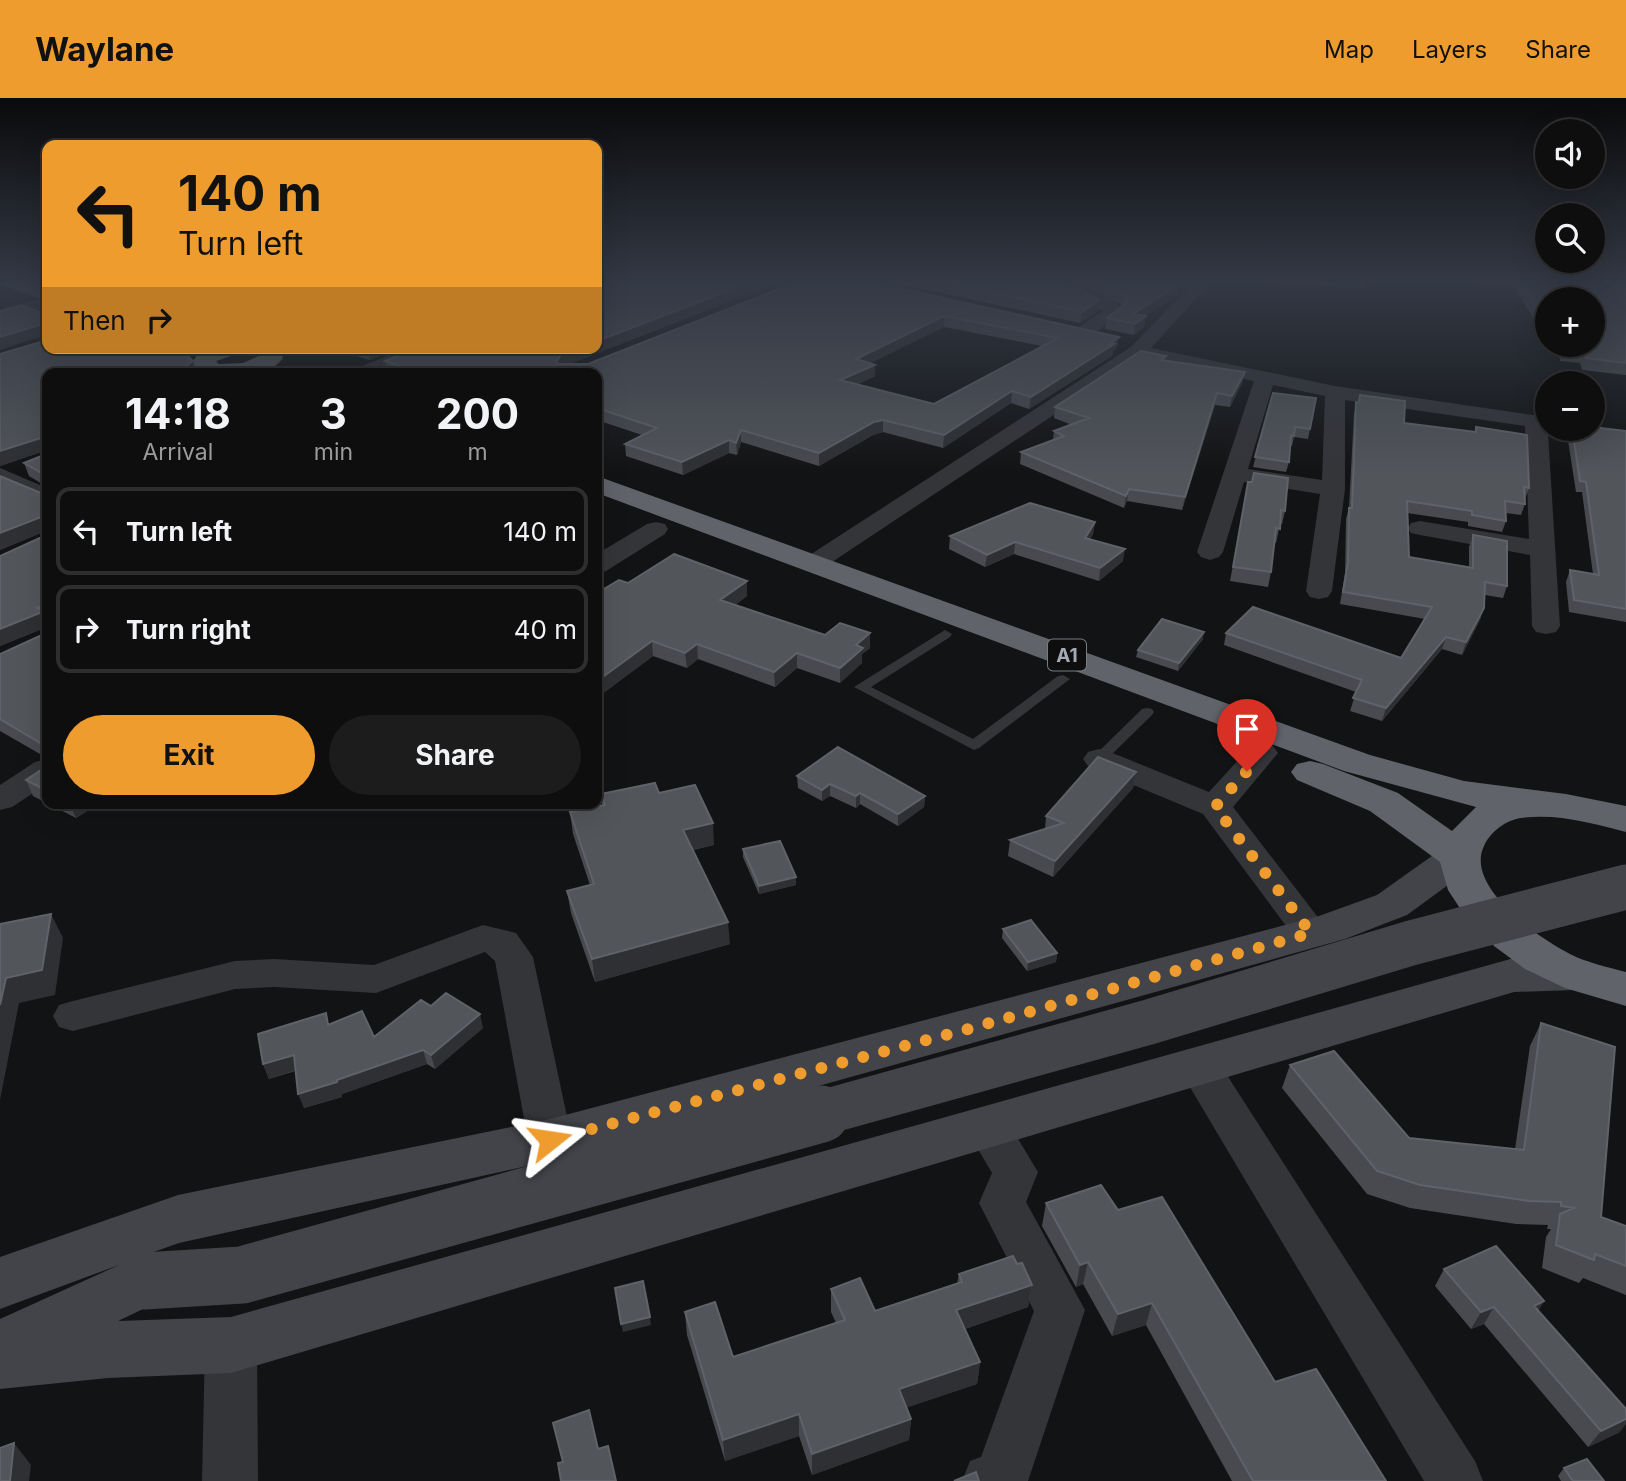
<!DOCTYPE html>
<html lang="en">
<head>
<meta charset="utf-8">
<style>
	body { margin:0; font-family:Inter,sans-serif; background:#1c1c1d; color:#f1f3f6; height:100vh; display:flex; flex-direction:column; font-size:26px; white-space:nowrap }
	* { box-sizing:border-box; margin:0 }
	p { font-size:23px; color:#9b9c9e }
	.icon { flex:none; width:38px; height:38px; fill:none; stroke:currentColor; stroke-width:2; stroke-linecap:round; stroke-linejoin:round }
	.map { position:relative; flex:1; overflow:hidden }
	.drawer { position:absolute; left:42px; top:270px; width:560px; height:441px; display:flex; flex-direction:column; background:#0e0e0f; border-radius:14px; box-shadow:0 7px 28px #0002,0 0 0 2px #2e2e2f }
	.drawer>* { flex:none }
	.top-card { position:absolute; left:42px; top:42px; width:560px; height:214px; border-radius:14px; box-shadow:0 7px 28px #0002,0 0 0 2px #2e2e2f; background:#ef9c2f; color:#111; overflow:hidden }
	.fabs { position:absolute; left:1535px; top:21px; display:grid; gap:14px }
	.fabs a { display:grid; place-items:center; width:70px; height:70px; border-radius:50%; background:#0e0e0f; box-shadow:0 7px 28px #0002,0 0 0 2px #2e2e2f; font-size:35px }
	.pin { position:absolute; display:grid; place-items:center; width:60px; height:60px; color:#fff; margin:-72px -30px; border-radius:50% 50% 50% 0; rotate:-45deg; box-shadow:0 0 7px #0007 }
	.pin .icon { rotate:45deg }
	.me { position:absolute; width:77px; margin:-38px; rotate:75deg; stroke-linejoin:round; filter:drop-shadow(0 0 5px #0008) }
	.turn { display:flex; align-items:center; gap:24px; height:147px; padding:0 21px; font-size:32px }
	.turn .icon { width:91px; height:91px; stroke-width:2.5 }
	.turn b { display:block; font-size:49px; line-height:60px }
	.then { display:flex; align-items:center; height:66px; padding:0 21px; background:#0003; gap:14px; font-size:26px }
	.eta { display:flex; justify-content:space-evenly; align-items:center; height:119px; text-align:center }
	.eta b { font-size:42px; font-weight:700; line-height:49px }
	.action { display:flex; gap:14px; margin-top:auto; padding:14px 21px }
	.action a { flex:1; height:80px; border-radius:42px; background:#ef9c2f; color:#111; font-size:28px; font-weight:700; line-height:80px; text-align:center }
	.action a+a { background:#1c1c1d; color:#f1f3f6 }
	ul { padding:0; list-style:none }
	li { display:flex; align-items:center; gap:21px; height:88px; margin:0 14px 10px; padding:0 7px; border:4px solid #2e2e2f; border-radius:14px }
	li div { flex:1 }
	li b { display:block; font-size:26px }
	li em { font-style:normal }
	header { display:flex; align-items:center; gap:42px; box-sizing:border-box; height:98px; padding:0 35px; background:#ef9c2f; color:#111 }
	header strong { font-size:33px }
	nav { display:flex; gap:38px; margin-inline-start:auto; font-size:24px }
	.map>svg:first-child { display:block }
</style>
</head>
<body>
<header>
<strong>Waylane</strong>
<nav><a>Map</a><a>Layers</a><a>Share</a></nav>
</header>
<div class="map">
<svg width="1626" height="1383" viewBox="0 0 1626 1383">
	<rect width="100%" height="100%" fill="#121314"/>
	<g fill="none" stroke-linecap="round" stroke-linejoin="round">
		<path fill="#343539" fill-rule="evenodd" d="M945,532L952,536L950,539L871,589L973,641L1058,578L1063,577L1070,581L979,650L974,652L854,589Z
			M1147,610L1152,611L1154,614L1152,617L1104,664H1094L1091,661L1094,658L1142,611Z"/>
		<path fill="#343539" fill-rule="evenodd" d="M1026,183C1056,181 1103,188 1124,213L1090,239H1076L1074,235L1076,231L1103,213L1080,200L1028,187Z
			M1195,183H1212L1151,250L1335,288L1547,319L1560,528L1556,534L1546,536L1536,534L1532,528L1530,457L1420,437L1411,435L1408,430L1411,425L1420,423L1529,441L1525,328L1345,302V391L1332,493L1328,499L1319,501L1310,499L1306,493L1320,396L1244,384L1223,454L1219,459L1210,462L1201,459L1197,454L1254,283L1141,259L823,470L814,473L805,470L801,465L805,460L1131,249ZM1273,287L1325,298L1322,382L1248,371Z
			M1593,183L1626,184V194L1598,192Z
			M47,199V209L0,223V212Z
			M407,250H434L432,254L380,275H352L355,271Z
			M0,370L47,390V406L0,386Z
			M656,424L665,426L668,431L665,436L606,473L597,475V456L647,426Z
			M1262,645L1273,648L1278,655L1233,709L1330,835L1324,844L1311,848L1298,844L1203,716L1088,668L1083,661L1088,654L1099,651L1110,654L1209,694L1251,648Z
			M47,661V686L12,709L0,712V687L35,664Z
			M483,827L516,835L533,859L572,1042L566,1055L550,1060L534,1055L528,1042L495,863L485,854L376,895L274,889L235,891L73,933L59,929L53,918L59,907L73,903L235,863L274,861L374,867Z
			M1199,952L1214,957L1475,1363L1483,1383H1424L1178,969L1184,957Z
			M987,1011L1003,1016L1038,1074L1026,1104L1085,1212L1028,1383H962L970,1363L981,1359L1034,1213L979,1105L992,1075L965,1029L971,1016Z
			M231,1223L249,1230L257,1247L258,1383H202L205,1247L213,1230Z"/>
		<path fill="#424449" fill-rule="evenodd" d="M1460,745L1474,748L1480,758L1474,768L1407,817L1345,841L550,1063L179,1145L145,1157L164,1165L172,1183L164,1201L118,1223L231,1219L1514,860H1574L1590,864L1597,876L1590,888L1574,892L1514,894L231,1275L108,1280L0,1291V1221L119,1167L0,1211V1159L178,1097L550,1021L1319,818L1377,797L1446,748Z"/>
		<path fill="#60636a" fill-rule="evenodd" d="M0,183H26L47,190V203L2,187Z
			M209,250H243L240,255L216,263L219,266L243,265L261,257L253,250H280L283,260C267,283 225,275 200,275L191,266L200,253Z
			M597,378L1370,657L1464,683L1566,696L1626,708V734C1592,725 1556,715 1521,720C1506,722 1490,734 1484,748C1464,789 1540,841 1570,856C1588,865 1607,869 1626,874V908L1565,890L1525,871L1494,848L1465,818L1448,792L1440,764L1370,713L1297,682L1291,674L1297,666L1310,663L1323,666L1398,695L1452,733L1476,709L1344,673L597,395Z"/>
		<path stroke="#424449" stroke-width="45" d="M814,1017L1149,924L1411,845L1626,789"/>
		<path stroke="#424449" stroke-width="57" d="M144,1183L242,1177L821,1016"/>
	</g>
	<path fill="#484a4f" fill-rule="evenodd" d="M606,183H781L569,266H588L799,183L1117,250L1113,253L1112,258L1029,311L1011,305L943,350L883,334L873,337L819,368L741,344L737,357L729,355L683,377L626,358L625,346L642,337L597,322V275H387L385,263ZM944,229L1042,248L934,306L856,287L875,278L870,265Z
		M887,183H1042L1099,202L1098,213L1080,225Z
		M1062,183H1167L1181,185L1179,196L1145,218H1146L1144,229L1134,237L1105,231L1107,220L1123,208L1122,207L1088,190Z
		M1256,183H1364L1362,190Z
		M1477,183H1600L1601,184L1626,185V277L1582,272L1580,265L1560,263L1558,247H1592L1547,201V238L1544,239L1513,186L1479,185Z
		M47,242V250H177L185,255L193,263L196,275H47V660L0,633V556L42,537V531L0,548V458L42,439L43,434L0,452V378L41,395L44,393V387L29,378L24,365L44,357V353L0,368V256Z
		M329,250H399L370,262Z
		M1166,258L1165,262L1245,274L1242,285L1230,309L1215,307L1182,412L1127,403L1124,410L1020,366L1021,354L1053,342L1054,333L1072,327L1054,320L1055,309Z
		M1273,295L1310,331L1308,341L1294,339L1292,348H1290L1289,364L1286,374L1253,369Z
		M1360,297L1404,325L1474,334L1476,329L1529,390L1525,401V406L1521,417L1506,415V423L1502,434L1468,428V424L1407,415L1409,459L1469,469V449L1473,437L1507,488L1503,500L1485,497L1480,522L1462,557L1442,551L1382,623L1350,613L1356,594L1224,547L1226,535L1401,560L1425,521L1340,506L1345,475L1346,421L1349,410L1354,315Z
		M1569,331L1626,333V524L1569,514L1566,484L1570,472L1593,476L1582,394H1576L1567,336Z
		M1254,375L1285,413L1282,426H1280L1276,445H1274L1271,474L1268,489L1230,483L1246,397L1248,384H1252Z
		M1095,424L1093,436L1090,441L1123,463L1099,483L1014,456L985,469L949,451L950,438Z
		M628,485L747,498L735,507L825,537L870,550L862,556V565L840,585L797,570L775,589L698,561L687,570L653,558L602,596L597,594V495Z
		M1203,541L1178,573L1136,559L1138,552Z
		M47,664V705H100L76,720L33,698L26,682L41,672Z
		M1136,674L1133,690L1053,779L1008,758L1010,742L1045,731L1046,718Z
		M797,678L925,698L924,709L898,728L860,706L856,710L830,698L822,703L798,690Z
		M659,695L714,747L693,752L730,846L595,884L571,815L567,793L590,787L573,736L570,714L602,707L601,696Z
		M743,751L796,787L759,796L743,759Z
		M1003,831L1057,855L1056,864L1027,873L1002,840Z
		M431,908L483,930L435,971L427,966L342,996V999L304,1010L295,973L269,981L263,966L330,926L374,939Z
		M1541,925L1601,1119L1626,1128V1197L1583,1180L1579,1185L1542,1170L1546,1139L1551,1131H1547L1548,1127L1516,1126L1410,1110L1367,1096L1282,990L1290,967L1409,1040L1515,1051L1530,948Z
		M1046,1105L1118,1112L1275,1284L1386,1383H1232L1146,1227L1112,1238L1083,1186L1076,1189L1042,1128Z
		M1017,1166L1032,1187L1028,1209L965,1231L980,1264L977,1286L907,1309L911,1321L909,1342L812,1377L799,1338L725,1363L687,1237L685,1214L733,1259L836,1225L831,1214V1191L875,1213L957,1186L959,1176Z
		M1444,1171L1544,1203L1538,1213L1620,1334L1588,1349L1484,1226L1471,1231L1435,1188Z
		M1564,1370L1604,1383H1561L1558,1378Z"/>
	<path fill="#2e3033" d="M754,183H781L562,269L556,264L561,257L578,250H597V243Z
		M1181,185L1179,196L1133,226V216Z
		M1099,202L1098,213L1080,225L1082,214Z
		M944,218V229L855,273L856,261Z
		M1146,218L1144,229L1134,237L1135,226Z
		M42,226L46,237L0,252V239Z
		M1119,239L1117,250L1113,253L1112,258L1029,311L1031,299Z
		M369,250H399L370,262L367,251Z
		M193,263L196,275H178Z
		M875,267V278L840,294V282Z
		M1245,274L1242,285L1230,309L1232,298Z
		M1012,293L1011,305L943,350L944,337Z
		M1217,295L1215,307L1182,412L1185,399Z
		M883,322V334L873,337L819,368V355L874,324Z
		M741,332V344L737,357L736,345Z
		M44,339L47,352L0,368V353Z
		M729,342V355L683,377L682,364Z
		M1129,391L1127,403L1124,410L1126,398Z
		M41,419L46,433L0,452V435Z
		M1095,424L1093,436L1083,452L1085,440Z
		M1015,444L1014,456L985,469L987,457Z
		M1125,451L1123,463L1099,483L1100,470Z
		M747,483V498L721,517L720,502Z
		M47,505V529L0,548V531Z
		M1484,510L1480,522L1462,557L1466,544Z
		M1204,534L1203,541L1178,573L1179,565Z
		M870,535V550L862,556V565L840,585V570L856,547Z
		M1446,539L1442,551L1382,623L1386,610Z
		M652,543L653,558L602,596L600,581Z
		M697,546L698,561L687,570L685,555Z
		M797,555V570L775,589L774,574Z
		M1136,674L1133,690L1053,779L1055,763Z
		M830,686V698L822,703V692Z
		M860,695V706L856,710V698Z
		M925,698L924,709L898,728V716Z
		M69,705H100L76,720Z
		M713,725L714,747L685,753L683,732Z
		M796,779V787L759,796V788Z
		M51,816L63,840L55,897L19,905L0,1002V907L6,880Z
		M728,824L730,846L595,884L592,861Z
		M1057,855L1056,864L1027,873L1028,864Z
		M480,916L483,930L435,971L431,957Z
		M423,952L427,966L342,996V999L304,1010L298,996Z
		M294,957L299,971L269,981L263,966Z
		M1088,1164L1083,1186L1076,1189L1080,1167Z
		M1032,1187L1028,1209L953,1235L956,1212Z
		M1544,1203L1534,1219V1208Z
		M1152,1205L1146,1227L1112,1238L1118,1216Z
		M1494,1209L1484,1226L1471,1231L1481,1214Z
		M650,1219L651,1227L623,1234L621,1226Z
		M980,1264L977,1286L897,1313L899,1291Z
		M799,1316V1338L725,1363L723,1342Z
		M911,1321L909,1342L812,1377V1356Z
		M1626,1321V1326L1620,1334L1588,1349L1601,1333Z
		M14,1345L31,1367L29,1383H10Z"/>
	<path fill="#52555a" stroke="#5f6268" stroke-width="2" fill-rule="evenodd" d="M606,183H754L597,243V185Z
		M799,183H867L1119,239L1110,246H1114L1031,299L1012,293L944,337L883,322L874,324L819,355L741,332L736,345L729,342L682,364L625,346L657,330L597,310V275H418L385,263L418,250H578L561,257L556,264L559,266H588ZM944,218L1058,240L934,306L840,282L875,267L856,261Z
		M935,183H1042L1080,192L1099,202L1082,214Z
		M1095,183H1167L1181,185L1133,216L1146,218L1135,226L1107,220L1127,204L1124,196Z
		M1520,183H1600L1601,184L1626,185V265L1586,260L1584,254L1564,252L1563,247H1592V201H1547V227Z
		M21,207L47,217V237L46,236V229L42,226L0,239V213Z
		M47,242V250H177L185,255L193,263L178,275H47V505L37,510L47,514V649L0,621V556L42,537V514L0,531V458L42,439L44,421L41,419L0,435V378L41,395L44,393L45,377L24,365L44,357V339L0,353V256Z
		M1141,253L1166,258L1161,262L1245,274L1232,298L1217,295L1185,399L1129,391L1126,398L1021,354L1064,338L1054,333L1089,320L1055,309Z
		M1273,295L1316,300L1310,331L1295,329L1294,338L1291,337L1289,364L1255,359Z
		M1360,297L1405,303L1404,325L1476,334V329L1527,337L1529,390L1524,389L1525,406L1505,403L1506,423L1472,417V413L1407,403L1409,459L1473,470V437L1507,443V488L1485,484L1484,510L1466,544L1446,539L1386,610L1353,600L1362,582L1226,535L1253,509L1401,560L1432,509L1343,494L1348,464L1349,410H1352L1356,304L1359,305Z
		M1592,329L1626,333V511L1574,502L1570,472L1599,477L1586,384L1580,383L1572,331H1592Z
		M1254,375L1288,380L1285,413L1281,412L1280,431L1276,430L1271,474L1233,469L1248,384H1252Z
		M1030,405L1095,424L1085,440L1125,451L1100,470L1015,444L987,457L950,438Z
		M674,456L747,483L720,502L825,537L840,525L870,535L856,547L863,550L840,570L797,555L774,574L697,546L685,555L652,543L600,581L597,580V495L619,482L628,485Z
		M1162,521L1204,534L1179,565L1138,552Z
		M838,649L925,698L898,716L860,695L856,698L830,686L822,692L797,678Z
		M1098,659L1136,674L1055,763L1010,742L1064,725L1046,718Z
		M47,664V693L26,682L41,672L42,667Z
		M655,685L659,695L695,687L713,725L683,732L728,824L592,861L567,793L594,786L570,714L605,707L601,696Z
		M780,743L796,779L759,788L743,751Z
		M51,816L42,872L6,880L0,907V826Z
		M1031,822L1057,855L1028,864L1003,831Z
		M446,895L480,916L431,957L423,952L337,982V984L298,996L294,957L263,966L258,936L326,915L328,927L362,913L374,939L421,902L431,908Z
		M1541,925L1615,949L1601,1119L1626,1128V1168L1595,1156L1594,1162L1556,1147L1560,1116L1574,1110L1561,1108V1104L1529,1103L1420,1087L1377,1073L1290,967L1334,953L1409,1040L1524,1052Z
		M1101,1087L1118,1112L1162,1099L1275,1284L1316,1271L1386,1383H1253L1152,1205L1118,1216L1088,1164L1080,1167L1046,1105Z
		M1496,1148L1544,1203L1534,1208L1626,1311V1321L1601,1333L1494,1209L1481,1214L1444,1171Z
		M1013,1158L1017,1166L1022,1165L1032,1187L956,1212L980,1264L899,1291L911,1321L812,1356L799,1316L723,1342L685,1214L715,1204L733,1259L845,1222L831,1191L860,1180L875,1213L962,1184L959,1176Z
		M643,1183L650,1219L621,1226L615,1190Z
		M589,1312L598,1351L608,1348L616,1383H561L558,1365L563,1364L553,1325Z
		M14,1345L10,1383H0V1350Z
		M1587,1361L1604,1383H1573L1564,1370Z
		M976,1374L979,1383H954Z"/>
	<linearGradient id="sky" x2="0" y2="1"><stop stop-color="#0a0a0b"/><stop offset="0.49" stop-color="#333945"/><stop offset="1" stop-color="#333945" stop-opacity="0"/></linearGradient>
	<rect width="1626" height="376" fill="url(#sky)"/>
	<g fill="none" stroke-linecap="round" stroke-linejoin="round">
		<path stroke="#ef9c2f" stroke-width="12" stroke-dasharray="0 21.6" d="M550,1042L961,933L1311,835L1215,709L1247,673"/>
	</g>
	<g text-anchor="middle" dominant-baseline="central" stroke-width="7" stroke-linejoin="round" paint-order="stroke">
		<rect fill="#0e0e0f" stroke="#777c82" stroke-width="2" x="1048" y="541.5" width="38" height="31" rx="5"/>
		<g font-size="19" font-weight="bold" fill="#a4abb4">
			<text x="1067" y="557">A1</text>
		</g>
	</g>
</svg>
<div class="fabs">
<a><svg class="icon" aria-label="sound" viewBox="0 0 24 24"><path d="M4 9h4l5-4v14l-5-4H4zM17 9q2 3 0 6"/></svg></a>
<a><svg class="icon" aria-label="search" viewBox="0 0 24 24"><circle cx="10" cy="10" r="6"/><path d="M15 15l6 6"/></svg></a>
<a>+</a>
<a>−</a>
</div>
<div class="pin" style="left:1247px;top:673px;background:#d93025"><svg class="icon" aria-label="arrive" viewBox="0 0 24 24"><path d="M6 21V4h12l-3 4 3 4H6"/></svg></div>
<svg class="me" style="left:550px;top:1042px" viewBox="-20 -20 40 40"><path d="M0-17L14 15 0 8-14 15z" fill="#ef9c2f" stroke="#fff" stroke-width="4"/></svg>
<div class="top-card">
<div class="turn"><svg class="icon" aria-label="left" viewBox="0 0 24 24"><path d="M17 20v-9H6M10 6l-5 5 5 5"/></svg><div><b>140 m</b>Turn left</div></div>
<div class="then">Then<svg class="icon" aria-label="right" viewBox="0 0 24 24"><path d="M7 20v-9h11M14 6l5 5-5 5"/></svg></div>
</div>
<section class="drawer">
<div class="eta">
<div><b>14:18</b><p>Arrival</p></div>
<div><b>3</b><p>min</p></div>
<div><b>200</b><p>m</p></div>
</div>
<ul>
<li><svg class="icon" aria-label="left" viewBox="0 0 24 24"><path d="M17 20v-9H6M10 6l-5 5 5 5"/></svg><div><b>Turn left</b></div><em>140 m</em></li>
<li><svg class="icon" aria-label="right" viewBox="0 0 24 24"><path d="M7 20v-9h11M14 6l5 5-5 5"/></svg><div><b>Turn right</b></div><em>40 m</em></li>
</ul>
<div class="action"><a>Exit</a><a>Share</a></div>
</section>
</div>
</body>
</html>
